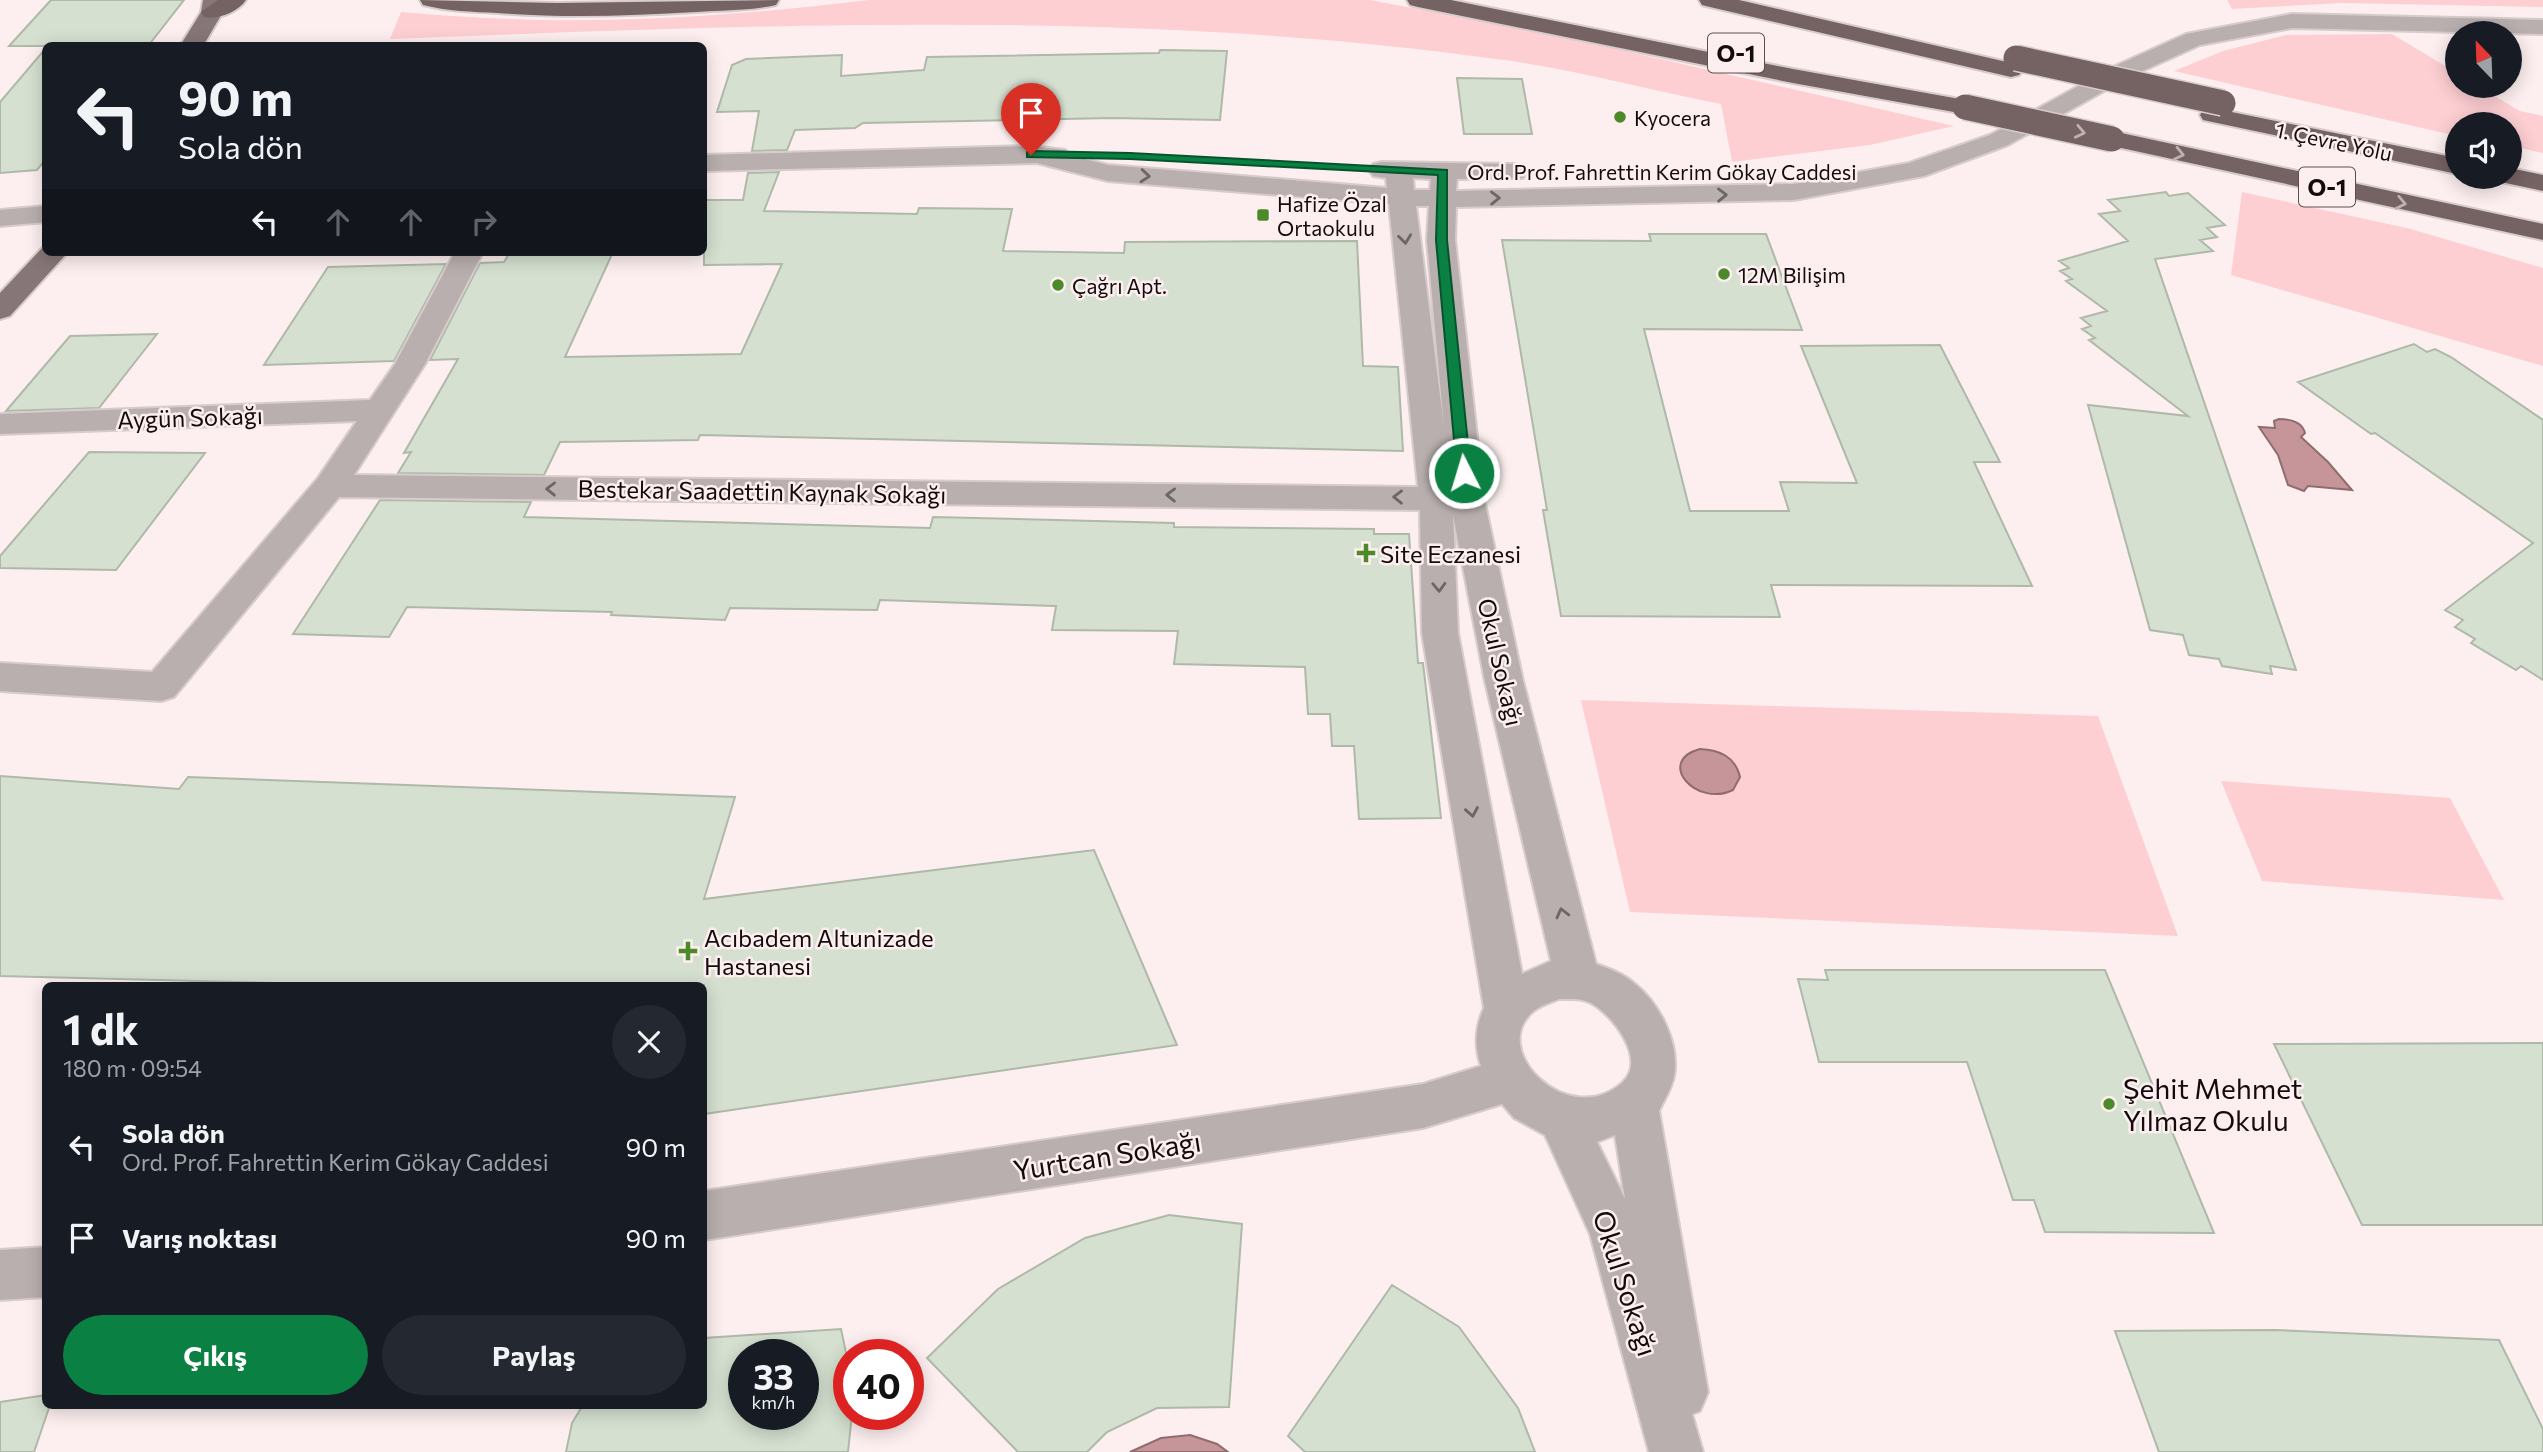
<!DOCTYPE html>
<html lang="tr">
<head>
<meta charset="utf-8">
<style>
	body { margin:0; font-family:Commissioner,sans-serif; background:#242831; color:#f1f3f6; height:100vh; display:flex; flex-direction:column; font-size:26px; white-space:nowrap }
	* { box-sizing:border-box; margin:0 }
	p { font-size:23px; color:#9ea1a6 }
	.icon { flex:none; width:38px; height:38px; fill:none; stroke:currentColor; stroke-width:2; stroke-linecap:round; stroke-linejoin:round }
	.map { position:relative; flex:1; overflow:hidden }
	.drawer { position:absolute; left:42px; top:982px; width:665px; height:427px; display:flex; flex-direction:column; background:#171b24; border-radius:10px; box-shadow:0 4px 18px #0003 }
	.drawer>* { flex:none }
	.banner { position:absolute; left:42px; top:42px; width:665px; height:214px; border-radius:10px; box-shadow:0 4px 18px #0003; background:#171b24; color:#f1f3f6; overflow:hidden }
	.needle { width:46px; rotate:337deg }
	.tools { position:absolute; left:2445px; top:21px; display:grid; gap:14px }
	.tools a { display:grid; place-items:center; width:77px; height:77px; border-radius:50%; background:#171b24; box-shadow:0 4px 18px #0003; font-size:35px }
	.speed { position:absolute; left:728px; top:1339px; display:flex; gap:14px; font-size:35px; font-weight:700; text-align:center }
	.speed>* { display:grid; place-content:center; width:91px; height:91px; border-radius:50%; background:#171b24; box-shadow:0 4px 18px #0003; line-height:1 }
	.speed small { font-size:18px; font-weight:400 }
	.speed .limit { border:10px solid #d22; background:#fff; color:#111 }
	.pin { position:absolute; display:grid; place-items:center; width:60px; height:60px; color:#fff; margin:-72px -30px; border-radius:50% 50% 50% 0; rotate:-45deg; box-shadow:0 0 7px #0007 }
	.pin .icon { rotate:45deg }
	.me { position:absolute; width:77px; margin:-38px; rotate:355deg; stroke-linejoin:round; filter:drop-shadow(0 0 5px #0008) }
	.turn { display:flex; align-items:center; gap:24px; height:147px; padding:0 21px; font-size:32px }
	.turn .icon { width:91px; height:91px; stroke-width:2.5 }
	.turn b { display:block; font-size:49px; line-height:60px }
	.lanes { display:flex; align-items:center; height:66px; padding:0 21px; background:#0003; justify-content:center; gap:35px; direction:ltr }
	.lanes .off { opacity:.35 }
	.round { display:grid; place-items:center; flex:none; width:74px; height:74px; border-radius:37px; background:#242831 }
	.head { display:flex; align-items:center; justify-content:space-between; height:119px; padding:0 21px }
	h1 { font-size:42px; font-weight:700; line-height:52px }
	.button { display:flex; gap:14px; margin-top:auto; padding:14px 21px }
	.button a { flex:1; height:80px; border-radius:42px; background:#0b8043; color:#fff; font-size:28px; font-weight:700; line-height:80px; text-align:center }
	.button a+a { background:#242831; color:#f1f3f6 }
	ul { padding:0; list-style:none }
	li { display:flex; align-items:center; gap:21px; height:91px; padding:0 21px }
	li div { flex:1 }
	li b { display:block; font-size:26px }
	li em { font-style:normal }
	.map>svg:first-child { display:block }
</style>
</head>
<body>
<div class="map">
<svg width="2543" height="1452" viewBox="0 0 2543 1452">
	<rect width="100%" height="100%" fill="#fdeff0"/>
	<path fill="#fdcfd3" d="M869,0H1370L1555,35L1954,126L1870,145L1732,162L1721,104C1649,90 1576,70 1504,60C1135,8 761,25 390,39L401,12C447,16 493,19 539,20C649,22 760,13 869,0Z
		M2227,0H2543V7L2341,3L2232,9Z
		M2392,34L2457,73V86H2478L2520,111L2543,116V153L2510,146V124H2457V136L2174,71L2223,51L2286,35Z
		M2242,192L2411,229L2543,268V366L2231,275Z
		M1581,700L2098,716L2178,936L1630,912Z
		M2221,781L2450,798L2504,900L2262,881Z"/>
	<path fill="#c5959a" stroke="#906c6f" stroke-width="2" d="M2279,419C2290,419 2302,421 2305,433L2301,437L2328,462L2352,490L2308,486L2304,491L2288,485L2278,455L2259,427L2275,428L2274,421Z
		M1700,749C1719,750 1735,756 1740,777L1733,790C1696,808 1655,761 1700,749Z
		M1190,1435L1217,1444L1228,1452H1130L1161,1438Z"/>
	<path fill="#d5e0d0" stroke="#aeb9a9" stroke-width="2" fill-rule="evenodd" d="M51,0H184L148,46H9Z
		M46,48V159L37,170L0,173V102Z
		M1160,50L1227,51L1220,120L1112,118L863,123L855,128L795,130L787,150L752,151L759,111L717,112L732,65L746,59L842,55L841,76L924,70L927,57L1159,53Z
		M1457,78L1522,79L1532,134H1464Z
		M779,172L764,211L917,214L919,208L1012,209L1003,251L1124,253L1125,242L1357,241L1363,366L1398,367L1403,451L700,435L698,440L560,442L544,475L398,473L411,452L404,453L458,359L430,360L480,263L504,262L510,252H613L565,357L741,354L782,264L704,265V200H743L748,173Z
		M2166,192L2169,196L2188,193L2225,225L2207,228L2217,237L2200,240L2213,251L2155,259L2296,670L2270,666L2272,674L2222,666L2219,659L2189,655L2183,635L2150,630L2088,405L2188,416L2089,340L2095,338L2082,329L2091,326L2081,318L2107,311L2066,281L2072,279L2060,271L2069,268L2059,261L2128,241L2099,214L2120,211L2108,200Z
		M1649,234H1766L1802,330L1644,329L1690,511H1789L1780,482L1857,483L1801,346L1940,345L2000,462H1974L2032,586L1771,585L1780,617L1561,616L1543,510H1547L1502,240L1651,241Z
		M446,264L394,361L264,365L328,267Z
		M157,334L99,408L6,411L70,336Z
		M2414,344L2427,352L2435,349L2451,357L2543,420V680L2521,666L2516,670L2471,643L2475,639L2455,627L2463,620L2445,610L2533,543L2375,433L2371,434L2298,382Z
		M89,452L205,453L116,570L0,568V556Z
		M380,500L531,502L524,517L930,528L933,517L1174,523V527L1374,529V534H1409L1418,663H1423L1441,818L1359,819L1354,746H1332L1330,714H1308L1305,667L1174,664L1178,631L1052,630L1056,606L880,600L877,610L730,608L725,620L611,615L612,612L407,607L389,637L293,634Z
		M0,776L179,789L188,777L735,797L704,899L1094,850L1177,1045L704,1114V985H351L0,976Z
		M1825,970H2105L2214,1233L2045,1232L2034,1200H2013L1967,1062H1819L1798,979L1828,980Z
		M2543,1043V1225H2362L2274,1044Z
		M1169,1215L1242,1224L1229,1407L1157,1408L1107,1432L1087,1452H1018L927,1358L998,1289L1085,1238Z
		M1392,1285L1459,1327L1518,1408L1535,1452H1305L1288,1436Z
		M841,1329L849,1367V1414H852L848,1452H566L572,1423L583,1405H704V1338ZM744,1354H803V1414H744Z
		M2274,1330L2499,1340L2543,1429V1452H2159L2115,1331Z
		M46,1395V1405H50L34,1452H0V1402Z"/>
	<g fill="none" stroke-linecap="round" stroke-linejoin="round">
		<g stroke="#d8cbcc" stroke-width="4">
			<path id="minor" d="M2292,14L2543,20V34L2292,28L2200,45L2129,77L2008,145L1924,176L1794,200L1456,207L1455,240L1484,499L1523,681L1596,964C1610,969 1624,974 1635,984C1660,1004 1680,1044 1674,1076C1672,1088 1664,1100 1659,1111L1708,1392L1700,1411L1692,1414L1703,1452H1649L1590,1234L1545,1135L1514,1118L1502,1104L1423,1128L704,1240V1191L1423,1084L1481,1066C1474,1046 1475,1028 1484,1008L1422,633L1420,510L339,497L174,697L161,701L0,691V663L152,672L318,478L357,421L0,434V414L370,400L395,364L455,252H483L425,364L354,475L1418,487L1389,204L1108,181L1037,163L704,171V155L1031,146L1065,150L1069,155L1108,165L1387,188L1386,178L1373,176L1369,170L1373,164L1382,162L1514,164L1523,166L1527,172L1523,178L1457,179L1456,191L1794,184L1909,163L1990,135L2113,67L2186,34ZM1413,178L1431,179L1430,190H1414ZM1416,206H1429L1427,240L1444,427ZM1453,515L1485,681L1551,961L1522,974L1458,633ZM1559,999C1570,999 1582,998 1591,1003C1613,1015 1648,1060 1622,1083C1568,1131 1485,1048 1535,1010C1542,1005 1552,1002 1559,999ZM1615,1135L1625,1199L1597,1142Z
				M46,206V222L0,226V210Z
				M46,1247V1297L0,1300V1250Z"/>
		</g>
		<g stroke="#d8cbcc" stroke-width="4">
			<path id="major" d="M203,0H225L223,12L203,46H180L201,12Z
				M44,246L46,252H68L10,316L0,319V293Z"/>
		</g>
		<g stroke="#d8cbcc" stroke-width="4">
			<path id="highway" d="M218,0H246C238,12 218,20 204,17L201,12Z
				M420,0L557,3L779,0L776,5C750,11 722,10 696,12C630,16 564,18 498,13C473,12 447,11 423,5Z
				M1407,0H1451L1793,69L1965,100L1974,102L1977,107L1974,112L1965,114L1793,83L1418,7L1410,5Z
				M1699,0H1739L2011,63L2019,65L2023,70L2019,75L2011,77L1710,7L1702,5Z
				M2212,108L2457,158V174L2203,120L2200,115L2203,110Z
				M2112,131L2543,224V240L2103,144L2099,139L2103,134Z
				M2510,168L2543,175V191L2501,182L2497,177H2510Z"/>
		</g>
		<use href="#minor" fill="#b9afaf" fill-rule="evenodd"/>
		<use href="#major" fill="#877677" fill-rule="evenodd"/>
		<use href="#highway" fill="#756263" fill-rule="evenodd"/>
		<g stroke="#d8cbcc" stroke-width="28" stroke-linecap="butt">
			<path id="highway-bridge" d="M2016,58L2223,103
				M1965,107L2112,139"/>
		</g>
		<use href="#highway-bridge" stroke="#756263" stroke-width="25"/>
	</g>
	<defs><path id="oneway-chevron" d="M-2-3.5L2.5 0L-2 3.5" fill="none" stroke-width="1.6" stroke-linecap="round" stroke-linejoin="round" transform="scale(1.75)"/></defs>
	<g stroke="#c0b0b1">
		<use href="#oneway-chevron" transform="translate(2080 132) rotate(12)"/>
		<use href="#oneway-chevron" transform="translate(2179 154) rotate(13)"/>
		<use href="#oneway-chevron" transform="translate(2401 203) rotate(12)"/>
	</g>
	<g stroke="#6e6566">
		<use href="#oneway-chevron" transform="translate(1145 176) rotate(5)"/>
		<use href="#oneway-chevron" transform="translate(1722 195) rotate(-1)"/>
		<use href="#oneway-chevron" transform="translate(1495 198) rotate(-1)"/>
		<use href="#oneway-chevron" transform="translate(1405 239) rotate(83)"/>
		<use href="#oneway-chevron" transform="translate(551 489) rotate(-179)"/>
		<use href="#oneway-chevron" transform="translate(1171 495) rotate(-179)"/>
		<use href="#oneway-chevron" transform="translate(1398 497) rotate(-179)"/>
		<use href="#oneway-chevron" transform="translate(1439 587) rotate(88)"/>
		<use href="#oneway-chevron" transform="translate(1472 812) rotate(80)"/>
		<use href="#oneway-chevron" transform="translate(1562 913) rotate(-104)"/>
	</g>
	<path fill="#0b8043" stroke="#07532c" stroke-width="2" d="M1031,151L1130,153L1447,170V240L1471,473L1469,477L1464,478L1457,473L1436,240L1438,175L1130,159L1027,157V152Z"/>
	<g fill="#4c8928" stroke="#fdeff0" stroke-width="2.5">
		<circle cx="1620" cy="117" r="7"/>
		<rect x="1256" y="208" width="14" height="14" rx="3.5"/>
		<circle cx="1724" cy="274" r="7"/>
		<circle cx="1058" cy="285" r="7"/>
		<path d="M1362.5 542.5h7v7h7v7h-7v7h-7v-7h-7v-7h7z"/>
		<path d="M684.5 940.5h7v7h7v7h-7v7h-7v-7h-7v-7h7z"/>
		<circle cx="2109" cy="1104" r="7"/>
	</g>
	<g text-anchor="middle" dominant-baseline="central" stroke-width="5" stroke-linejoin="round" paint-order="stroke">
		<g font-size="21" fill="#130b0c" stroke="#fdeff0" text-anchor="start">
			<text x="1634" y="117">Kyocera</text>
			<text x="1277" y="203">Hafize Özal<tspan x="1277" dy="24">Ortaokulu</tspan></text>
			<text x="1738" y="274">12M Bilişim</text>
			<text x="1072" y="285">Çağrı Apt.</text>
		</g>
		<g font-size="21" fill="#130b0c" stroke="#fdeff0">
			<text transform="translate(2334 141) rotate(12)">1. Çevre Yolu</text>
			<text x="1662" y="171">Ord. Prof. Fahrettin Kerim Gökay Caddesi</text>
		</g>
		<g fill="#fdeff0" stroke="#594f50" stroke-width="2">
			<rect x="1708" y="33.5" width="56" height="39" rx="5"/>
			<rect x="2299" y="167.5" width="56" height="39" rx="5"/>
		</g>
		<g font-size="23" font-weight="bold" fill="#130b0c">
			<text x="1736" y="53">O-1</text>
			<text x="2327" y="187">O-1</text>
		</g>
		<g font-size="24" fill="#130b0c" stroke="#fdeff0">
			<text transform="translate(190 417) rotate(-2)">Aygün Sokağı</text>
			<text transform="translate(762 491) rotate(1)">Bestekar Saadettin Kaynak Sokağı</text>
			<text transform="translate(1501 662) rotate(77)">Okul Sokağı</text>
		</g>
		<g font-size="24" fill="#130b0c" stroke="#fdeff0" text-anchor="start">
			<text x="1380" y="553">Site Eczanesi</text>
			<text x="704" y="937">Acıbadem Altunizade<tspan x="704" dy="28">Hastanesi</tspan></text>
		</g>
		<g font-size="28" fill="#130b0c" stroke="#fdeff0" text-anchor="start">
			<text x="2123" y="1088">Şehit Mehmet<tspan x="2123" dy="32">Yılmaz Okulu</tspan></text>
		</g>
		<g font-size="28" fill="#130b0c" stroke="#fdeff0">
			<text transform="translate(1107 1155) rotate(-9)">Yurtcan Sokağı</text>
			<text transform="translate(1626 1283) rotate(72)">Okul Sokağı</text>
		</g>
	</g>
</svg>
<div class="tools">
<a><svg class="needle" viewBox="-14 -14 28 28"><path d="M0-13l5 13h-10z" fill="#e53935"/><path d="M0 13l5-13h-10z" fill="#9ea1a6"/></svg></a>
<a><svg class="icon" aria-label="sound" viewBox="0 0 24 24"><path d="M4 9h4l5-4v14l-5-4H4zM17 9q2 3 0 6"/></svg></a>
</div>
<div class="speed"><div>33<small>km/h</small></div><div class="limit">40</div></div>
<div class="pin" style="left:1031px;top:155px;background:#d93025"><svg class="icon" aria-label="arrive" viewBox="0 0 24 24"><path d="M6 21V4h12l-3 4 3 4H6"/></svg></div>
<svg class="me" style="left:1464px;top:473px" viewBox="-20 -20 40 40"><circle r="17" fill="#0b8043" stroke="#fff" stroke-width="3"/><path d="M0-11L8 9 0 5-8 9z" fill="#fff"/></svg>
<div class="banner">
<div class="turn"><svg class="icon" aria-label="left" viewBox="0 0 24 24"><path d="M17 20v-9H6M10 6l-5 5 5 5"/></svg><div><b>90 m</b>Sola dön</div></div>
<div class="lanes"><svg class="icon" aria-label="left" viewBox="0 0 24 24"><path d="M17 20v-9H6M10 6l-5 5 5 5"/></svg><svg class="icon off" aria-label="ahead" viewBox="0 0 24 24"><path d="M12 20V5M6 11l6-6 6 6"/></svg><svg class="icon off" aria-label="ahead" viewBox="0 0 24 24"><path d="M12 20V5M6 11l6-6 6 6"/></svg><svg class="icon off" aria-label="right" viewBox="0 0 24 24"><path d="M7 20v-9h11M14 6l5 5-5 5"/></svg></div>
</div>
<section class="drawer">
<div class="head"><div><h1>1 dk</h1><p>180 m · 09:54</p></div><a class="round"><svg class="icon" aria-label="close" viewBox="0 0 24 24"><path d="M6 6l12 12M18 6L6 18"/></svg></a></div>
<ul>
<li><svg class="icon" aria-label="left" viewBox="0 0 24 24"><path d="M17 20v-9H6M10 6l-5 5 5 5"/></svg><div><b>Sola dön</b><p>Ord. Prof. Fahrettin Kerim Gökay Caddesi</p></div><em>90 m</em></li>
<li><svg class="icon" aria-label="arrive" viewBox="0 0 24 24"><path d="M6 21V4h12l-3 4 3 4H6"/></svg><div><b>Varış noktası</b></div><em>90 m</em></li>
</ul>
<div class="button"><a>Çıkış</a><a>Paylaş</a></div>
</section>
</div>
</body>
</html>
